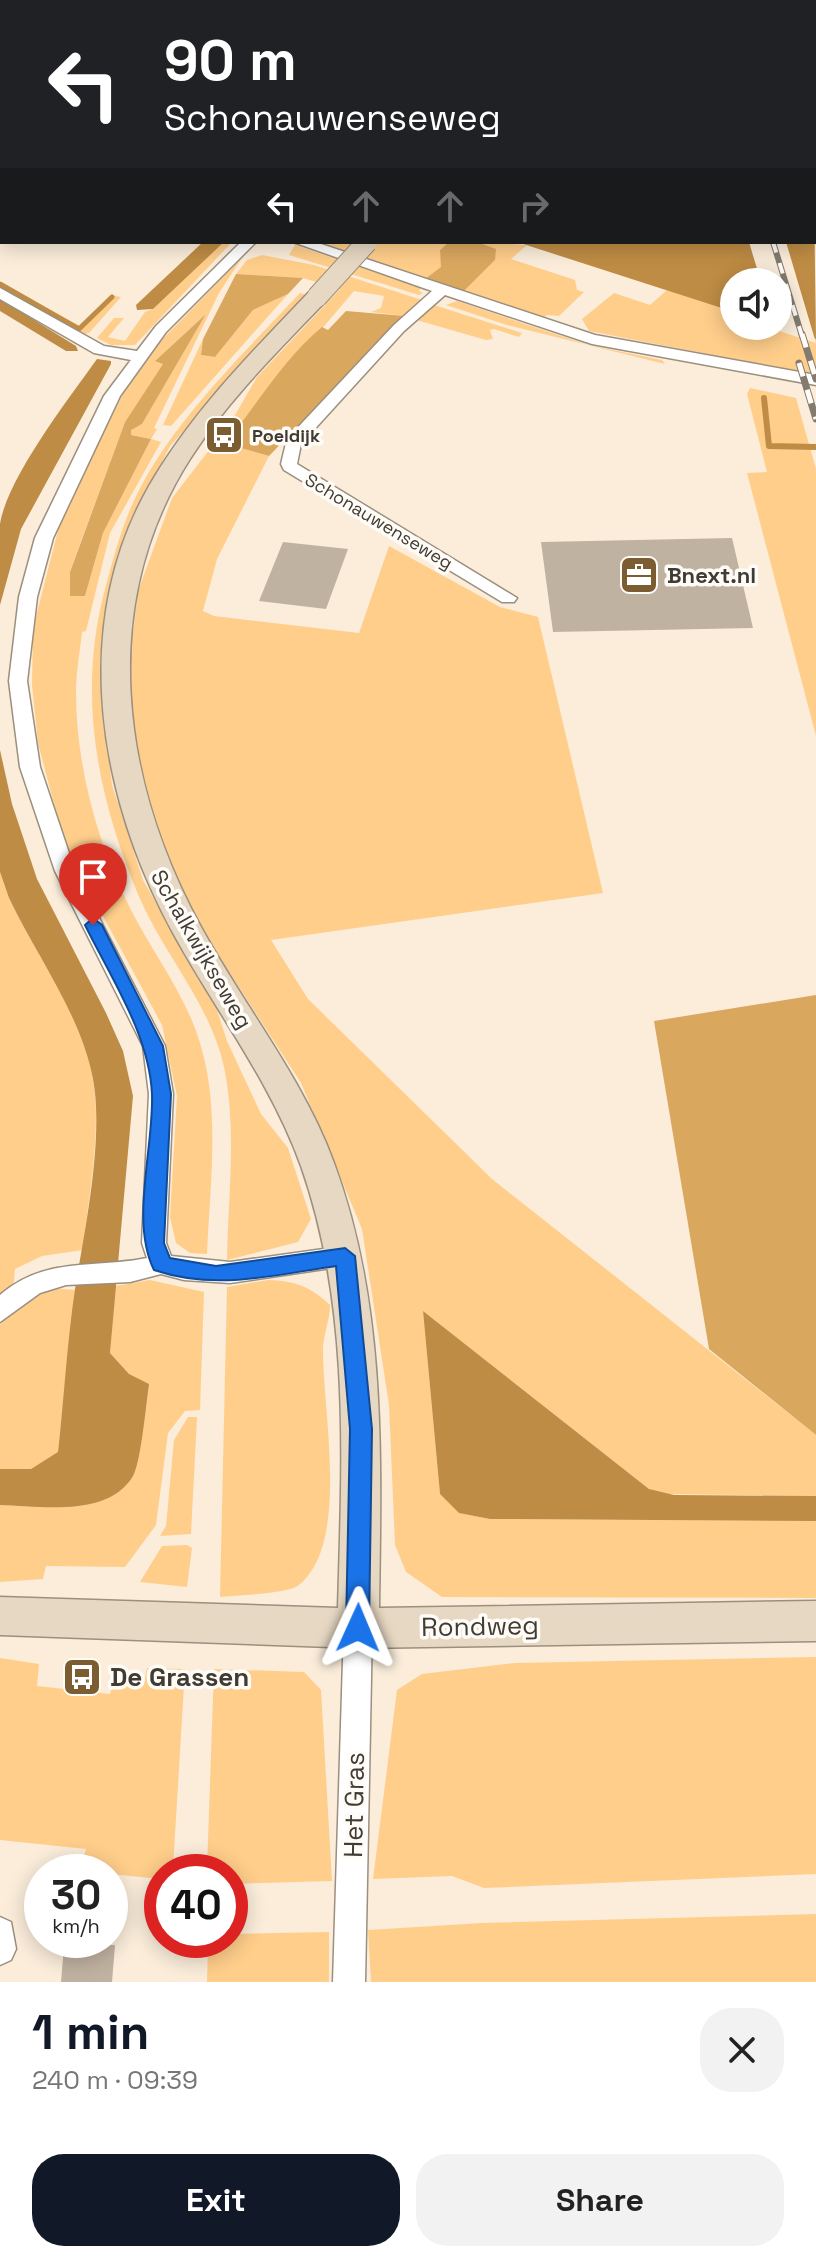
<!DOCTYPE html>
<html lang="en">
<head>
<meta charset="utf-8">
<style>
	body { margin:0; font-family:"Space Grotesk",sans-serif; background:#f2f2f2; color:#222; height:100vh; display:flex; flex-direction:column; font-size:30px; white-space:nowrap }
	* { box-sizing:border-box; margin:0 }
	p { font-size:26px; color:#767676 }
	.icon { flex:none; width:44px; height:44px; fill:none; stroke:currentColor; stroke-width:2; stroke-linecap:round; stroke-linejoin:round }
	.map { position:relative; height:1982px; overflow:hidden }
	.details { display:flex; flex-direction:column; background:#fff; flex:1 }
	.details>* { flex:none }
	.top-card { position:absolute; left:0px; top:0px; width:816px; height:244px; box-shadow:0 4px 20px #0003; background:#202124; color:#fff; overflow:hidden }
	.buttons { position:absolute; left:720px; top:268px; display:grid; gap:16px }
	.buttons a { display:grid; place-items:center; width:72px; height:72px; border-radius:50%; background:#fff; box-shadow:0 4px 20px #0003; font-size:40px }
	.speed { position:absolute; left:24px; top:1854px; display:flex; gap:16px; font-size:40px; font-weight:700; text-align:center }
	.speed>* { display:grid; place-content:center; width:104px; height:104px; border-radius:50%; background:#fff; box-shadow:0 4px 20px #0003; line-height:1 }
	.speed small { font-size:20px; font-weight:400 }
	.speed .limit { border:12px solid #d22; background:#fff; color:#111 }
	.pin { position:absolute; display:grid; place-items:center; width:68px; height:68px; color:#fff; margin:-82px -34px; border-radius:50% 50% 50% 0; rotate:-45deg; box-shadow:0 0 8px #0007 }
	.pin .icon { rotate:45deg }
	.me { position:absolute; width:88px; margin:-44px; rotate:1deg; stroke-linejoin:round; filter:drop-shadow(0 0 6px #0008) }
	.turn { display:flex; align-items:center; gap:28px; height:168px; padding:0 32px; font-size:36px }
	.turn .icon { width:104px; height:104px; stroke-width:2.5 }
	.turn b { display:block; font-size:56px; line-height:68px }
	.lanes { display:flex; align-items:center; height:76px; padding:0 32px; background:#0003; justify-content:center; gap:40px; direction:ltr }
	.lanes .off { opacity:.35 }
	.round { display:grid; place-items:center; flex:none; width:84px; height:84px; border-radius:32px; background:#f2f2f2 }
	.summary { display:flex; align-items:center; justify-content:space-between; height:136px; padding:0 32px }
	h1 { font-size:48px; font-weight:700; line-height:60px; color:#111827 }
	.cta { display:flex; gap:16px; margin-top:auto; padding:16px 32px }
	.cta a { flex:1; height:92px; border-radius:32px; background:#111827; color:#fff; font-size:32px; font-weight:700; line-height:92px; text-align:center }
	.cta a+a { background:#f2f2f2; color:#222 }
	.map>svg:first-child { display:block }
</style>
</head>
<body>
<div class="map">
<svg width="816" height="1982" viewBox="0 0 816 1982">
	<rect width="100%" height="100%" fill="#fbedda"/>
	<path fill="#ffce8b" fill-rule="evenodd" d="M224,242H232L135,345H111L97,338L114,318H124L108,337L125,341L145,312L153,309Z
		M321,242H449L440,250L442,267L425,279Z
		M477,242L527,245L511,259L575,280L577,290L584,292L559,316L547,315L542,319L463,292L495,260V249Z
		M295,245L421,288L419,291L423,293L419,295L289,255Z
		M262,255L314,265L422,300L405,316L371,312L381,308L384,296L354,291L236,430L237,447L269,456L217,559L203,611L214,616L359,633L389,546L500,607L538,617L603,893L271,940L308,999L492,1179L816,1435V1496L660,1494L649,1489L423,1311L440,1494L460,1513L490,1519L816,1521V1598L442,1597L406,1572L395,1545L389,1405L362,1229L301,1083L209,941L164,852L135,758L128,675L138,591L172,498L231,422L257,377L340,289L303,278L236,274L247,260Z
		M242,258L219,293L154,428L157,429L151,439L161,442L110,533L86,631L82,632C80,651 76,672 76,692C76,765 97,843 130,908C151,950 180,987 196,1031C222,1101 210,1181 207,1254L190,1253L176,1243L170,1217L177,1096L162,1025L71,857L55,808L38,743L32,685L33,628L61,519L124,392L142,360ZM206,314L142,424L131,429V435L151,439L103,533L85,596H70V571L125,422L164,363L156,360Z
		M0,283L80,326L111,295L121,297L89,333L79,335L0,290Z
		M667,290L734,312V326H775L816,339V375L589,331L582,319L614,293L650,305Z
		M300,293L307,295L170,446L148,490L103,651L101,688L112,785L143,880L217,1010L227,1041L261,1114L288,1148L311,1219L298,1242L227,1260C228,1197 237,1129 224,1067C210,1004 165,956 140,899C98,800 77,698 104,593C115,552 124,516 145,479C185,409 245,352 300,293Z
		M288,294L171,426L163,425L203,339L201,355L215,357L253,310Z
		M457,301L588,345L662,360L665,364L507,325L446,305Z
		M434,305L522,333L519,337L494,329L490,330L493,339L486,340L413,319Z
		M750,388L796,398L816,469V736L747,473L767,472L747,394Z
		M0,872L9,898C35,953 83,1019 93,1080C102,1134 88,1196 83,1250L42,1256L15,1269L13,1293L0,1302Z
		M150,1280L204,1292L200,1410L185,1411L168,1433L156,1525L125,1567L46,1566L43,1579L0,1582V1505L69,1506L129,1374L110,1353L115,1286Z
		M268,1280C295,1281 310,1286 330,1305C330,1319 324,1333 323,1347C322,1408 351,1543 299,1585C288,1594 237,1595 220,1597L227,1287Z
		M51,1288L75,1290L58,1453L31,1469H0V1325L18,1304Z
		M188,1417H197L191,1534L160,1536L166,1526L174,1440Z
		M187,1545L192,1548L187,1587L140,1582L162,1546Z
		M816,1657V1874L484,1888L452,1876L373,1879L397,1690L422,1674L515,1663Z
		M0,1658L39,1664L37,1686L110,1694L115,1679L144,1683L147,1668L185,1669L173,1868L162,1872L161,1879L80,1871L86,1849L0,1840Z
		M214,1669L304,1672L321,1690L332,1881L230,1884V1872H210L207,1869Z
		M816,1914V1982H371L368,1930L482,1923Z
		M329,1932V1982H207L208,1948L215,1940H230V1934Z"/>
	<path fill="#daa75f" d="M449,242H477L496,249L495,260L463,292L425,279L441,267L440,250Z
		M236,274L303,278L288,294L253,310L215,357L201,355L203,339Z
		M346,311L405,316L269,456L237,447L236,430C262,396 288,355 322,327L328,330Z
		M206,314L142,424L131,430V435L151,439L103,533L85,596H70V572L125,422L163,364L155,361Z
		M816,995V1435L709,1349L654,1021Z"/>
	<path fill="#be8c44" d="M814,194L816,339L778,326V282H734V312L517,242H814Z
		M203,242H224L153,309L137,310L136,305Z
		M0,299L76,346L78,351H66L0,311Z
		M97,359L111,361V364L21,529L0,605C0,580 0,550 0,524C7,478 70,397 97,359Z
		M0,750L12,804L37,879L106,1013L123,1051L133,1096L110,1353L129,1374L149,1384C146,1404 141,1462 133,1476C108,1518 41,1506 0,1505V1469H31L58,1452C64,1398 67,1343 75,1289C85,1229 104,1138 93,1079C81,1015 36,955 9,898L0,872Z
		M423,1311L649,1489L674,1495L816,1496V1521L490,1519L459,1513L440,1494Z"/>
	<path fill="#fbedda" d="M749,242H786L816,343L776,330L778,282H761Z"/>
	<g fill="none" stroke-linecap="round" stroke-linejoin="round">
		<path stroke="#be8c44" stroke-width="5" d="M0,284L79,329L112,297"/>
		<path stroke="#be8c44" stroke-width="6" d="M764,398L769,446L816,447"/>
	</g>
	<path fill="#c0b2a1" d="M732,538L753,628L553,632L541,542Z
		M283,542L348,549L326,609L259,601Z
		M115,1945L112,1982H61L64,1946Z"/>
	<g fill="none" stroke-linecap="round" stroke-linejoin="round">
		<g stroke="#9b8f7e" stroke-width="3">
			<path id="street" d="M770,0H782L783,2H771Z
				M814,82L816,83V95L814,94Z
				M0,131H2V140H0Z
				M241,242H256L166,332L120,396L53,538L37,597L27,681L40,767L75,871L165,1046L173,1094L166,1243L171,1256L230,1262L345,1246L354,1249L357,1256L354,1263L345,1266L230,1283L184,1280L161,1274L130,1282L66,1285L40,1293L0,1322V1295C45,1256 93,1269 147,1258L142,1243L149,1094L143,1046L55,871L20,767L9,681L19,597L35,538L104,396L131,360L94,353L0,299V288L104,346L137,351L156,326Z
				M293,242H315L595,335L816,375V385L592,344L445,295L404,331L301,444L297,464L517,598L514,602H502L284,470L281,464L287,439L394,325L432,291Z
				M358,1615L368,1618L372,1628L365,1982H333L344,1628L348,1618Z
				M0,1917L11,1922L16,1949L11,1960L0,1965Z"/>
		</g>
		<g stroke="#9b8f7e" stroke-width="3">
			<path id="secondary" d="M244,0H268L269,2H245Z
				M578,0H597L577,2Z
				M814,153H816V165H814Z
				M317,290L325,292L328,297L325,302C278,351 227,401 190,459C97,605 121,781 201,927C244,1006 303,1078 334,1163C387,1306 381,1458 379,1608L816,1601V1641L358,1648L0,1635V1597L338,1608C342,1459 351,1308 301,1166C271,1082 215,1010 173,933C99,797 69,627 149,486C191,413 251,353 309,292Z"/>
		</g>
		<use href="#street" fill="#fff" fill-rule="evenodd"/>
		<use href="#secondary" fill="#e6d8c2" fill-rule="evenodd"/>
		<g stroke="#837b6f" stroke-width="6">
			<path id="rail-far1" d="M773,242L802,336"/>
		</g>
		<g stroke="#837b6f" stroke-width="7">
			<path id="rail" d="M802,334L816,379
				M799,363L816,419"/>
		</g>
		<use href="#rail-far1" stroke="#fffcf8" stroke-width="4" stroke-dasharray="11" stroke-linecap="butt"/>
		<use href="#rail" stroke="#fffcf8" stroke-width="5" stroke-dasharray="14" stroke-linecap="butt"/>
		<g stroke="#9b8f7e" stroke-width="22" stroke-linecap="butt">
			<path id="secondary-bridge" d="M317,297L367,242"/>
		</g>
		<use href="#secondary-bridge" stroke="#e6d8c2" stroke-width="20"/>
	</g>
	<path fill="#1a73e8" stroke="#114b97" stroke-width="2" d="M93,918L102,925L163,1046L171,1094L164,1243L170,1258L216,1266L345,1248L355,1256L372,1429L369,1628L366,1636L358,1639L349,1636L346,1628L350,1429L336,1266C273,1275 216,1291 154,1270C130,1222 154,1147 152,1094C149,1034 111,978 85,925Z"/>
	<defs>
		<g id="bus-square" transform="scale(2)"><rect x="-9" y="-9" width="18" height="18" rx="4" fill="#7b5d31" stroke="#fffcf8"/><path d="M-5-6H5V4H4V6H2V4H-2V6H-4V4H-5ZM-3.5-4V0h7V-4ZM-3.5 1.2v1.5H-2V1.2ZM2 1.2v1.5H3.5V1.2Z" fill="#fff"/></g>
		<g id="office-square" transform="scale(2)"><rect x="-9" y="-9" width="18" height="18" rx="4" fill="#7b5d31" stroke="#fffcf8"/><path d="M-6-3h4V-5.5h4V-3h4V5H-6ZM-1-4.5V-3h2v-1.5ZM-6 0V1H6V0Z" fill="#fff"/></g>
	</defs>
	<g fill-rule="evenodd">
		<use href="#bus-square" x="224" y="435"/>
		<use href="#office-square" x="639" y="575"/>
		<use href="#bus-square" x="82" y="1677"/>
	</g>
	<g text-anchor="middle" dominant-baseline="central" stroke-width="7" stroke-linejoin="round" paint-order="stroke">
		<g font-size="18" font-weight="bold" fill="#403b33" stroke="#fffcf8" text-anchor="start">
			<text x="252" y="435">Poeldijk</text>
		</g>
		<g font-size="18" fill="#403b33" stroke="#fffcf8">
			<text transform="translate(379 521) rotate(31)">Schonauwenseweg</text>
		</g>
		<g font-size="22" font-weight="bold" fill="#403b33" stroke="#fffcf8" text-anchor="start">
			<text x="667" y="575">Bnext.nl</text>
		</g>
		<g font-size="22" fill="#403b33" stroke="#fffcf8">
			<text transform="translate(202 949) rotate(60)">Schalkwijkseweg</text>
		</g>
		<g font-size="26" fill="#403b33" stroke="#fffcf8">
			<text transform="translate(480 1626) rotate(-1)">Rondweg</text>
			<text transform="translate(354 1805) rotate(-89)">Het Gras</text>
		</g>
		<g font-size="26" font-weight="bold" fill="#403b33" stroke="#fffcf8" text-anchor="start">
			<text x="110" y="1677">De Grassen</text>
		</g>
	</g>
</svg>
<div class="buttons">
<a><svg class="icon" aria-label="sound" viewBox="0 0 24 24"><path d="M4 9h4l5-4v14l-5-4H4zM17 9q2 3 0 6"/></svg></a>
</div>
<div class="speed"><div>30<small>km/h</small></div><div class="limit">40</div></div>
<div class="pin" style="left:93px;top:925px;background:#d93025"><svg class="icon" aria-label="arrive" viewBox="0 0 24 24"><path d="M6 21V4h12l-3 4 3 4H6"/></svg></div>
<svg class="me" style="left:358px;top:1628px" viewBox="-20 -20 40 40"><path d="M0-17L14 15 0 8-14 15z" fill="#1a73e8" stroke="#fff" stroke-width="4"/></svg>
<div class="top-card">
<div class="turn"><svg class="icon" aria-label="left" viewBox="0 0 24 24"><path d="M17 20v-9H6M10 6l-5 5 5 5"/></svg><div><b>90 m</b>Schonauwenseweg</div></div>
<div class="lanes"><svg class="icon" aria-label="left" viewBox="0 0 24 24"><path d="M17 20v-9H6M10 6l-5 5 5 5"/></svg><svg class="icon off" aria-label="ahead" viewBox="0 0 24 24"><path d="M12 20V5M6 11l6-6 6 6"/></svg><svg class="icon off" aria-label="ahead" viewBox="0 0 24 24"><path d="M12 20V5M6 11l6-6 6 6"/></svg><svg class="icon off" aria-label="right" viewBox="0 0 24 24"><path d="M7 20v-9h11M14 6l5 5-5 5"/></svg></div>
</div>
</div>
<section class="details">
<div class="summary"><div><h1>1 min</h1><p>240 m · 09:39</p></div><a class="round"><svg class="icon" aria-label="close" viewBox="0 0 24 24"><path d="M6 6l12 12M18 6L6 18"/></svg></a></div>
<div class="cta"><a>Exit</a><a>Share</a></div>
</section>
</body>
</html>
